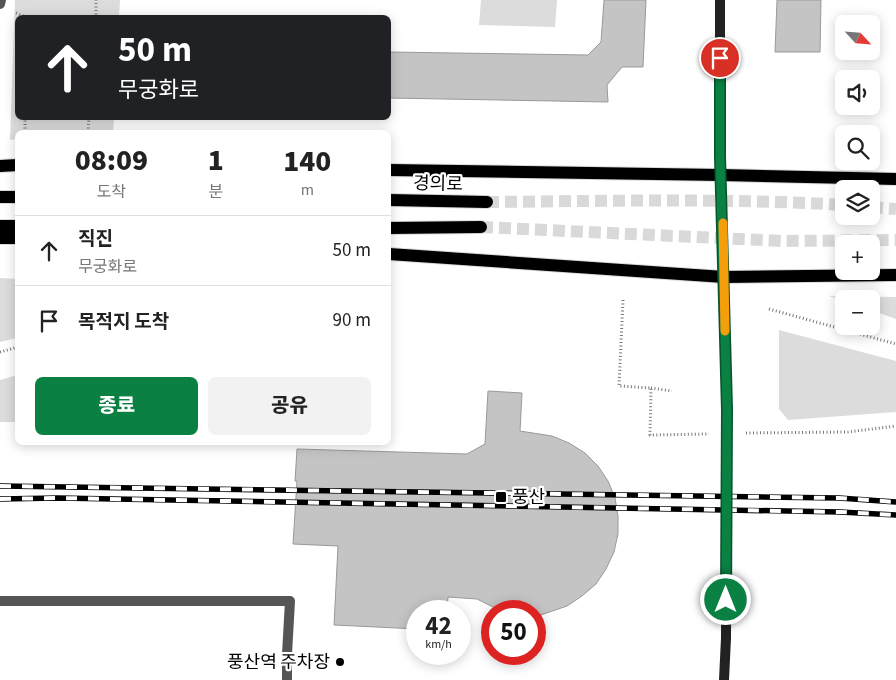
<!DOCTYPE html>
<html lang="ko">
<head>
<meta charset="utf-8">
<style>
	body { margin:0; font-family:"Source Sans 3","Noto Sans KR",sans-serif; background:#f2f2f2; color:#222; height:100vh; display:flex; flex-direction:column; font-size:19px; white-space:nowrap }
	* { box-sizing:border-box; margin:0 }
	p { font-size:16px; color:#767676 }
	.icon { flex:none; width:28px; height:28px; fill:none; stroke:currentColor; stroke-width:2; stroke-linecap:round; stroke-linejoin:round }
	.map { position:relative; flex:1; overflow:hidden }
	.side { position:absolute; left:15px; top:130px; width:376px; height:315px; display:flex; flex-direction:column; background:#fff; border-radius:8px; box-shadow:0 2px 12px #0003 }
	.side>* { flex:none }
	.guide { position:absolute; left:15px; top:15px; width:376px; height:105px; border-radius:8px; box-shadow:0 2px 12px #0003; background:#202124; color:#fff; overflow:hidden }
	.needle { width:32px; rotate:116deg }
	.tools { position:absolute; left:835px; top:15px; display:grid; gap:10px }
	.tools a { display:grid; place-items:center; width:45px; height:45px; border-radius:8px; background:#fff; box-shadow:0 2px 12px #0003; font-size:25px }
	.speed { position:absolute; left:406px; top:600px; display:flex; gap:10px; font-size:25px; font-weight:700; text-align:center }
	.speed>* { display:grid; place-content:center; width:65px; height:65px; border-radius:50%; background:#fff; box-shadow:0 2px 12px #0003; line-height:1 }
	.speed small { font-size:12px; font-weight:400 }
	.speed .limit { border:8px solid #d22; background:#fff; color:#111 }
	.pin { position:absolute; display:grid; place-items:center; width:42px; height:42px; color:#fff; margin:-21px; border:2px solid #fff; border-radius:50%; box-shadow:0 1px 5px #0007 }
	.me { position:absolute; width:55px; margin:-28px; rotate:0deg; stroke-linejoin:round; filter:drop-shadow(0 0 4px #0008) }
	.turn { display:flex; align-items:center; gap:18px; height:105px; padding:0 20px; font-size:22px }
	.turn .icon { width:65px; height:65px; stroke-width:2.5 }
	.turn b { display:block; font-size:35px; line-height:42px }
	.eta { display:flex; justify-content:space-evenly; align-items:center; height:85px; text-align:center }
	.eta b { font-size:30px; font-weight:800; line-height:35px }
	.button { display:flex; gap:10px; margin-top:auto; padding:10px 20px }
	.button a { flex:1; height:58px; border-radius:8px; background:#0b8043; color:#fff; font-size:20px; font-weight:800; line-height:58px; text-align:center }
	.button a+a { background:#f2f2f2; color:#222 }
	ul { padding:0; list-style:none }
	li { display:flex; align-items:center; gap:15px; height:70px; padding:0 20px; border-top:1px solid #e0e0e0 }
	li div { flex:1 }
	li b { display:block; font-size:19px }
	li em { font-style:normal }
	.map>svg:first-child { display:block }
</style>
</head>
<body>
<div class="map">
<svg width="896" height="680" viewBox="0 0 896 680">
	<rect width="100%" height="100%" fill="#fff"/>
	<path fill="#dcdcdc" d="M15,0H120L119,17L18,18V118H114L113,132H18L17,139L10,140Z
		M481,0H557L555,27L479,25Z
		M0,278L18,279L17,338L0,342Z
		M829,296L896,297V319L871,310V299H844V301Z
		M779,330L896,361V412L788,420L779,409Z
		M17,375V422H0V380Z"/>
	<path fill="#c4c4c4" stroke="#999" d="M604,0H646L643,67H622L607,85L608,102L389,98V52L588,55L601,42Z
		M777,0H821L820,52H775Z
		M488,391L522,393L520,431L552,436L569,443L585,453L598,466L608,481L615,498L618,516V534L614,552L606,569L596,584L582,596L567,606L535,617V611H501L477,599L448,597L447,611H418V629L334,625L338,546L293,544L297,481H295L297,449L467,454L485,444Z"/>
	<g fill="none" stroke-linecap="round" stroke-linejoin="round">
		<path stroke="#d9d9d9" stroke-width="12" stroke-dasharray="12 6" stroke-linecap="butt" d="M487,202C606,201 725,198 844,205
			M871,207L896,209
			M481,227L783,241L896,240"/>
		<g stroke="#dbdbdb" stroke-width="14">
			<path id="primary" d="M0,166L18,165
				M389,170L721,175L896,179
				M0,197H18
				M389,200L487,202
				M0,226H18
				M389,228L481,227
				M0,238H18
				M389,254L724,277L896,275"/>
		</g>
		<path stroke="#777" stroke-width="3" stroke-dasharray="1 2.5" stroke-linecap="butt" d="M16,13L28,18
			M96,18V0
			M25,132V118
			M88,132L89,118
			M623,300L619,386L651,388L650,435L709,434
			M769,309L896,344
			M0,352L18,347
			M651,388L672,391
			M746,433L848,432L896,426"/>
		<path stroke="#555" stroke-width="10" d="M0,601H290L287,654V680"/>
		<path stroke="#555" stroke-width="10" d="M0,4L1,0"/>
		<path stroke="#222" stroke-width="10" d="M720,0V156L727,409
			M724,680L726,638"/>
		<use href="#primary" stroke="#000" stroke-width="12"/>
		<g stroke="#000" stroke-width="5.5">
			<path id="rail" d="M0,486L839,498L896,502
				M0,499L58,498L840,512L896,515"/>
		</g>
		<use href="#rail" stroke="#fff" stroke-width="4" stroke-dasharray="11" stroke-linecap="butt"/>
		<path stroke="#222" stroke-width="10" d="M726,638L727,409"/>
	</g>
	<g fill="none" stroke-linecap="round" stroke-linejoin="round">
		<g stroke="#07532c" stroke-width="12">
			<path id="route" d="M720,58V156L727,409L726,600"/>
		</g>
		<use href="#route" stroke="#0b8043" stroke-width="9"/>
		<path stroke="#f59e0b" stroke-width="9" d="M723,223L725,331"/>
	</g>
	<g fill="#000" stroke="#fff" stroke-width="2">
		<rect x="495" y="491" width="12" height="12" rx="2.5"/>
		<circle cx="340" cy="662" r="5"/>
	</g>
	<g text-anchor="middle" dominant-baseline="central" stroke-width="4.5" stroke-linejoin="round" paint-order="stroke">
		<g font-size="18" fill="#000" stroke="#fff">
			<text transform="translate(438 184) rotate(1)">경의로</text>
		</g>
		<g font-size="18" fill="#000" stroke="#fff" text-anchor="start">
			<text x="512" y="497">풍산</text>
			<text x="330" y="662" text-anchor="end">풍산역 주차장</text>
		</g>
	</g>
</svg>
<div class="tools">
<a><svg class="needle" viewBox="-14 -14 28 28"><path d="M0-13l5 13h-10z" fill="#e53935"/><path d="M0 13l5-13h-10z" fill="#767676"/></svg></a>
<a><svg class="icon" aria-label="sound" viewBox="0 0 24 24"><path d="M4 9h4l5-4v14l-5-4H4zM17 9q2 3 0 6"/></svg></a>
<a><svg class="icon" aria-label="search" viewBox="0 0 24 24"><circle cx="10" cy="10" r="6"/><path d="M15 15l6 6"/></svg></a>
<a><svg class="icon" aria-label="layers" viewBox="0 0 24 24"><path d="M12 4l9 5-9 5-9-5zM3 14l9 5 9-5"/></svg></a>
<a>+</a>
<a>−</a>
</div>
<div class="speed"><div>42<small>km/h</small></div><div class="limit">50</div></div>
<div class="pin" style="left:720px;top:58px;background:#d93025"><svg class="icon" aria-label="arrive" viewBox="0 0 24 24"><path d="M6 21V4h12l-3 4 3 4H6"/></svg></div>
<svg class="me" style="left:726px;top:600px" viewBox="-20 -20 40 40"><circle r="17" fill="#0b8043" stroke="#fff" stroke-width="3"/><path d="M0-11L8 9 0 5-8 9z" fill="#fff"/></svg>
<div class="guide">
<div class="turn"><svg class="icon" aria-label="ahead" viewBox="0 0 24 24"><path d="M12 20V5M6 11l6-6 6 6"/></svg><div><b>50 m</b>무궁화로</div></div>
</div>
<section class="side">
<div class="eta">
<div><b>08:09</b><p>도착</p></div>
<div><b>1</b><p>분</p></div>
<div><b>140</b><p>m</p></div>
</div>
<ul>
<li><svg class="icon" aria-label="ahead" viewBox="0 0 24 24"><path d="M12 20V5M6 11l6-6 6 6"/></svg><div><b>직진</b><p>무궁화로</p></div><em>50 m</em></li>
<li><svg class="icon" aria-label="arrive" viewBox="0 0 24 24"><path d="M6 21V4h12l-3 4 3 4H6"/></svg><div><b>목적지 도착</b></div><em>90 m</em></li>
</ul>
<div class="button"><a>종료</a><a>공유</a></div>
</section>
</div>
</body>
</html>
